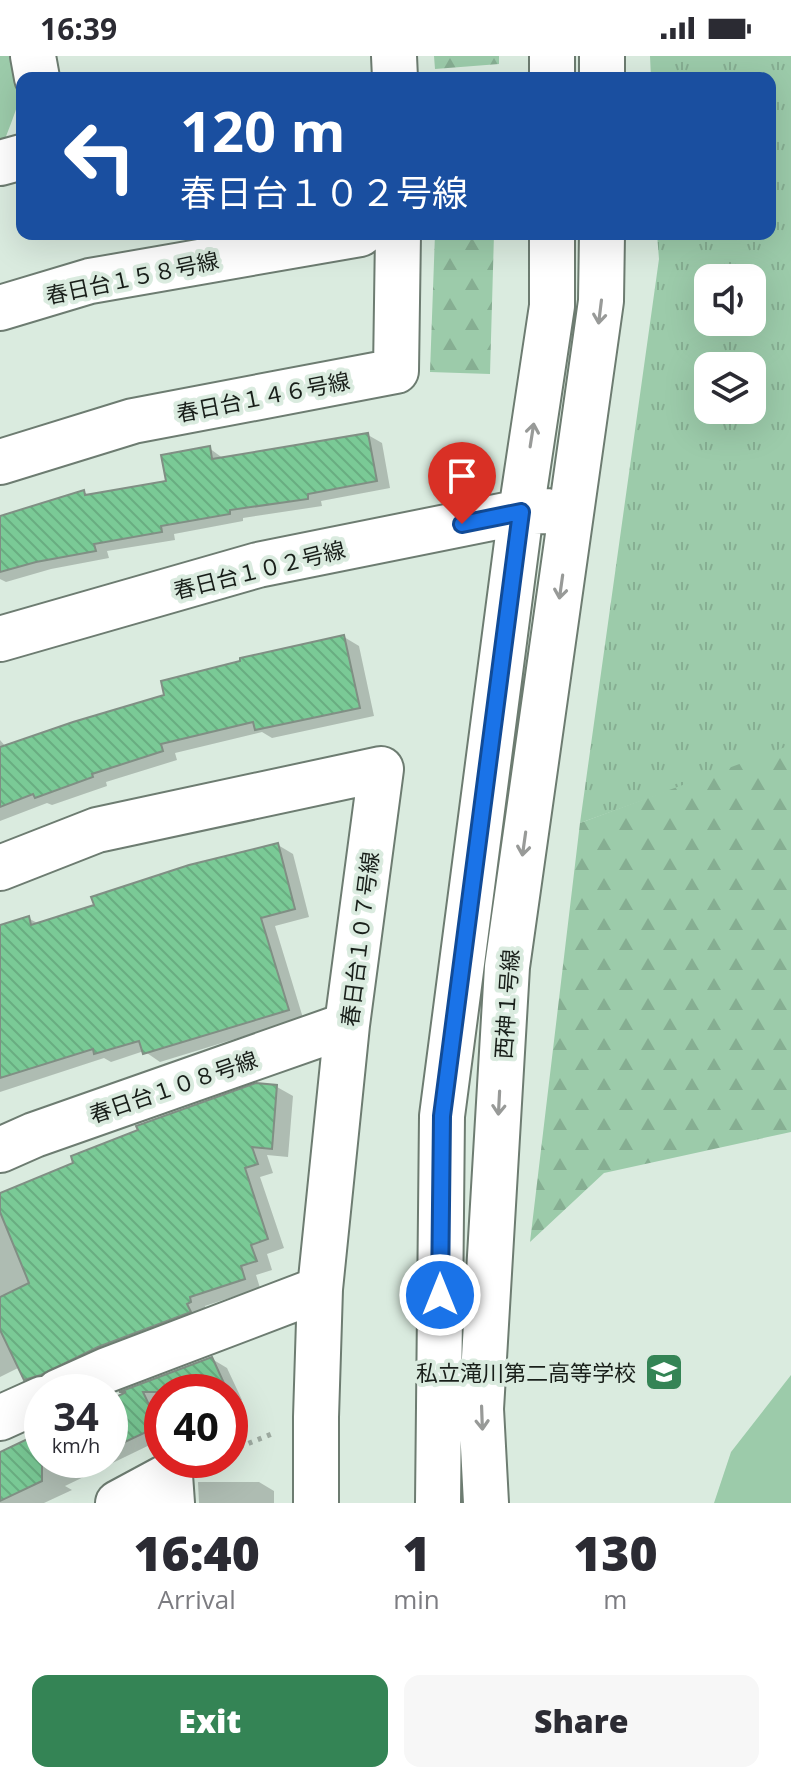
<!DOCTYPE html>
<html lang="en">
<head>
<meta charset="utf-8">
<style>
	body { margin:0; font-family:"Open Sans","Noto Sans JP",sans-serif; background:#f7f7f7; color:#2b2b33; height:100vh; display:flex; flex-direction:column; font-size:30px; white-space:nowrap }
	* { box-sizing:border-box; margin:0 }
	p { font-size:26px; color:#7c7c81 }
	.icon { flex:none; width:44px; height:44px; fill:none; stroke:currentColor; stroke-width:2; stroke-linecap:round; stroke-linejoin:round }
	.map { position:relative; height:1447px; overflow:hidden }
	.sheet { display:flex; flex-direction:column; background:#fff; flex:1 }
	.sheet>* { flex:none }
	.guide { position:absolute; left:16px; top:16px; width:760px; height:168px; border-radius:16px; box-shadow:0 8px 32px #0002; background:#1a4fa0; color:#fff; overflow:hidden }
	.controls { position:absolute; left:694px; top:208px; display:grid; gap:16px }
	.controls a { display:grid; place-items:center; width:72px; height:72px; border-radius:16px; background:#fff; box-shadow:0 8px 32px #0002; font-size:40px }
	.speed { position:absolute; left:24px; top:1318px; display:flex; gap:16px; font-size:40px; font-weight:700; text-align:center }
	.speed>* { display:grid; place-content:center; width:104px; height:104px; border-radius:50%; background:#fff; box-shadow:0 8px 32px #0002; line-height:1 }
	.speed small { font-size:20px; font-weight:400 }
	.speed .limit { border:12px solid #d22; background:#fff; color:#111 }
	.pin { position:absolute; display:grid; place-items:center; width:68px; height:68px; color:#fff; margin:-82px -34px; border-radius:50% 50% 50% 0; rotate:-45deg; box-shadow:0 0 8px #0007 }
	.pin .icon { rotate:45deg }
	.me { position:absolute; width:88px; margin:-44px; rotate:0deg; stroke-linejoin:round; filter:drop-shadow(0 0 6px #0008) }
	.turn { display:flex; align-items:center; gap:28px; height:168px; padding:0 32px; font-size:36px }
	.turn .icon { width:104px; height:104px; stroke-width:2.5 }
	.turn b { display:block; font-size:56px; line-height:68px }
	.eta { display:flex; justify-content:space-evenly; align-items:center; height:136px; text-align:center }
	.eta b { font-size:48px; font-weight:800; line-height:56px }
	.button { display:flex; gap:16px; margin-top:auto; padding:16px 32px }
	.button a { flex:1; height:92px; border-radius:16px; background:#348455; color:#fff; font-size:32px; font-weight:800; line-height:92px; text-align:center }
	.button a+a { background:#f7f7f7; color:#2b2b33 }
	.status { display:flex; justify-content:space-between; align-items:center; height:56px; padding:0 40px; background:#fff; direction:ltr }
	.status svg { height:22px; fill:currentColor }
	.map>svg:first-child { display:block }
</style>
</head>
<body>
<div class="status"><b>16:39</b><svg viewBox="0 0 49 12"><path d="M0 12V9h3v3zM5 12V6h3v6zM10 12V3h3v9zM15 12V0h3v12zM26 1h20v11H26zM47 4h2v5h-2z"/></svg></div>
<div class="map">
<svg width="791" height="1447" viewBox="0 0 791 1447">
	<defs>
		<pattern id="grass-tufts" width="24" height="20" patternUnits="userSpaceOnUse" patternTransform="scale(2)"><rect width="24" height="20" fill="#9ccbaa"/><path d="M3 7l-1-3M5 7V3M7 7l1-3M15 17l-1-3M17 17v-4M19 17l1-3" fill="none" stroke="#86ae92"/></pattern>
		<pattern id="forest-firs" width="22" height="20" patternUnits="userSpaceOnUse" patternTransform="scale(2)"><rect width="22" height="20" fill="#9ccbaa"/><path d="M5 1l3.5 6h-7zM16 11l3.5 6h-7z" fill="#86ae92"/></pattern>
		<pattern id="building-back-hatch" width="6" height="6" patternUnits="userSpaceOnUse" patternTransform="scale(2)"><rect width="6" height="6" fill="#7aca96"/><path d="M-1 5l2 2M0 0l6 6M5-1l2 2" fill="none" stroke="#69ad81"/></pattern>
	</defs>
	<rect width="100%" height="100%" fill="#daebdf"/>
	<path fill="url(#grass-tufts)" fill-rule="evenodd" d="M650,0H791V691L580,767L659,203L657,178H770V22H651ZM708,222H752V266H708ZM708,310H752V354H708Z"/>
	<path fill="url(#forest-firs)" d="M434,0H499V8L435,13Z
		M435,178H494L490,318L430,316Z
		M788,690L791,691V1076L604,1117L530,1186L580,767Z"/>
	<path fill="#9ccbaa" d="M0,0H18C25,38 17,51 4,86L0,87Z
		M791,1319V1447H714L731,1396Z"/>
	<path fill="#0003" d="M368,379L382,387L390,432L321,445L322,450L243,462V465L174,478L175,484L107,495L109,502L51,513L6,526L0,523V462L83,436L91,440L169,426L209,392L224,403Z
		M344,581L359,590L374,660L272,682L262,676L175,697L177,704L106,726L107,730L52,749L47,747L0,765V684L6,691Z
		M278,789L293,798L309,861L275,870L303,962L160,1006L144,995L111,1006L104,1002L0,1036V871L28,862L39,868Z
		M277,1031L293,1040L288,1101L267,1099L273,1117L260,1121L284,1192L267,1198L272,1214L256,1219L260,1232L205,1250L206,1255L42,1332L25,1322L20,1311L0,1321V1138Z
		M212,1303L227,1312L242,1344L230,1350V1336H162V1383L65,1430L72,1434L44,1447H0V1398L32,1383L30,1378L42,1372V1404H110V1343Z
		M198,1426H259L274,1435V1447H199Z"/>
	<path fill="url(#building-back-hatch)" stroke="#808f84" stroke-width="2" d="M368,377L377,425L308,438V443L230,454V458L161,470L162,476L94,488L96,495L36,506L0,516V460L84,434L85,439L166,425L161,399L210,390L212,403Z
		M344,579L360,652L255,674L253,666L161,688L163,695L92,718L93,721L35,742L33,738L0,751V691L73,666L164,639L161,625L240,605V602Z
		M278,787L295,853L261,862L289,954L143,998L139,985L94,998L93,993L0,1022V869L29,860L31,869L94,849L91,841L189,809Z
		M256,1027L277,1029L272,1093L252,1091L258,1108L245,1112L268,1183L251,1189L257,1205L241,1210L245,1223L190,1241L191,1246L187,1248L191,1256L98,1291L41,1319L24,1324L0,1274V1241L29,1227L0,1156V1137L73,1107L71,1100L138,1074L136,1070Z
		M212,1301L228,1336H143L159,1370L110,1393V1344L126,1336H119Z
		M42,1376V1425L0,1445V1396Z"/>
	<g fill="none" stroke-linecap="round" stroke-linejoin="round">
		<g stroke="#6d7c71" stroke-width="48">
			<path id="minor" d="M33,0L37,22
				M394,0L395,22
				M0,107L22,101
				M0,252L90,225L360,178
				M0,406L133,365L396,315L398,178
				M0,812L97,774L381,713L347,969L320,1233L316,1361V1447
				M0,1094L34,1079L347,969
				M58,1336L107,1314L320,1233
				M0,1362L42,1343
				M118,1447L170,1419L172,1447"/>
		</g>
		<g stroke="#6d7c71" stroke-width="48">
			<path id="tertiary" d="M552,0V22
				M602,22V0
				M0,583L258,509L521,456L546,455
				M438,1447L442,1060L521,456L552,250V178
				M486,1447L481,1353L507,911L601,245L602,178"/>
		</g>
		<path stroke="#9eaba1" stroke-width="5" stroke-dasharray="4 6" stroke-linecap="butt" d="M230,1395L274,1377"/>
		<use href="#minor" stroke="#fff" stroke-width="44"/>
		<use href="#tertiary" stroke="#fff" stroke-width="44"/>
	</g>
	<defs><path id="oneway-shaft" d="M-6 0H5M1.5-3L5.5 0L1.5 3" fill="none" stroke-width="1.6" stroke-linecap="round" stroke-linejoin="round" transform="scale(2)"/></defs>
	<g stroke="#989a98">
		<use href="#oneway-shaft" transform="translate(600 256) rotate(97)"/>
		<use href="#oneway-shaft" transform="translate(532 379) rotate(-81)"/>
		<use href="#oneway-shaft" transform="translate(561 531) rotate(98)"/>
		<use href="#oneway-shaft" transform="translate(524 788) rotate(98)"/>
		<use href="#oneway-shaft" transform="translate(499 1047) rotate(93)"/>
		<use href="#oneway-shaft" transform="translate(482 1362) rotate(88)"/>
	</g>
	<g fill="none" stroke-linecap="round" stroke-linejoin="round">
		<g stroke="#114b97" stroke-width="20">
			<path id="route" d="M440,1239L442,1060L521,456L462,468"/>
		</g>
		<use href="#route" stroke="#1a73e8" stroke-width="14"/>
	</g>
	<defs>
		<g id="school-square" transform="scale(2)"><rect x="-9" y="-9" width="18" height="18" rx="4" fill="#348455" stroke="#daebdf"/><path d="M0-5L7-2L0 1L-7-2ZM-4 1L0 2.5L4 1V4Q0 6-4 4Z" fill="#fff"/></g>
	</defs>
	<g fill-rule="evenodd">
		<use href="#school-square" x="664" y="1316"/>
	</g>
	<g text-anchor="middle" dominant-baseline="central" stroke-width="8" stroke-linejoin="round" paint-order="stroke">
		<g font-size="22" fill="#191f1a" stroke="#daebdf">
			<text transform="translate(132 221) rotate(-12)">春日台１５８号線</text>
			<text transform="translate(263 340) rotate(-11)">春日台１４６号線</text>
			<text transform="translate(259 513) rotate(-14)">春日台１０２号線</text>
			<text transform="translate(359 883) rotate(-83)">春日台１０７号線</text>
			<text transform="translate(506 948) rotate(-86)">西神１号線</text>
			<text transform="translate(173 1030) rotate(-19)">春日台１０８号線</text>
		</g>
		<g font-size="22" fill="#191f1a" stroke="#daebdf" text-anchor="end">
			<text x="636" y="1316">私立滝川第二高等学校</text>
		</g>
	</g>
</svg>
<div class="controls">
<a><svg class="icon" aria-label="sound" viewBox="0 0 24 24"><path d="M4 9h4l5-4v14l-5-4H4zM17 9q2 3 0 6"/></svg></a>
<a><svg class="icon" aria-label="layers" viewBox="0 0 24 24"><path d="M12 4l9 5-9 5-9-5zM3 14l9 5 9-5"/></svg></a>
</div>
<div class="speed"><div>34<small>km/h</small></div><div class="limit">40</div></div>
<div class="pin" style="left:462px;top:468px;background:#d93025"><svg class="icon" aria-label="arrive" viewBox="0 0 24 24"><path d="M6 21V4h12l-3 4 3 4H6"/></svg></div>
<svg class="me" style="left:440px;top:1239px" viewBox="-20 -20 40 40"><circle r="17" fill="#1a73e8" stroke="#fff" stroke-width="3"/><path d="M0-11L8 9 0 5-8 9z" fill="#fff"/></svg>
<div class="guide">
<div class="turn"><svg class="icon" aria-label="left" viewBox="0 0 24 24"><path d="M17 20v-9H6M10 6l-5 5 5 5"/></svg><div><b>120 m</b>春日台１０２号線</div></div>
</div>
</div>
<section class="sheet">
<div class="eta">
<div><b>16:40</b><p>Arrival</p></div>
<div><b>1</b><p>min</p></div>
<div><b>130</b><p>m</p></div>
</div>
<div class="button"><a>Exit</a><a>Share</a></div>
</section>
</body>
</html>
